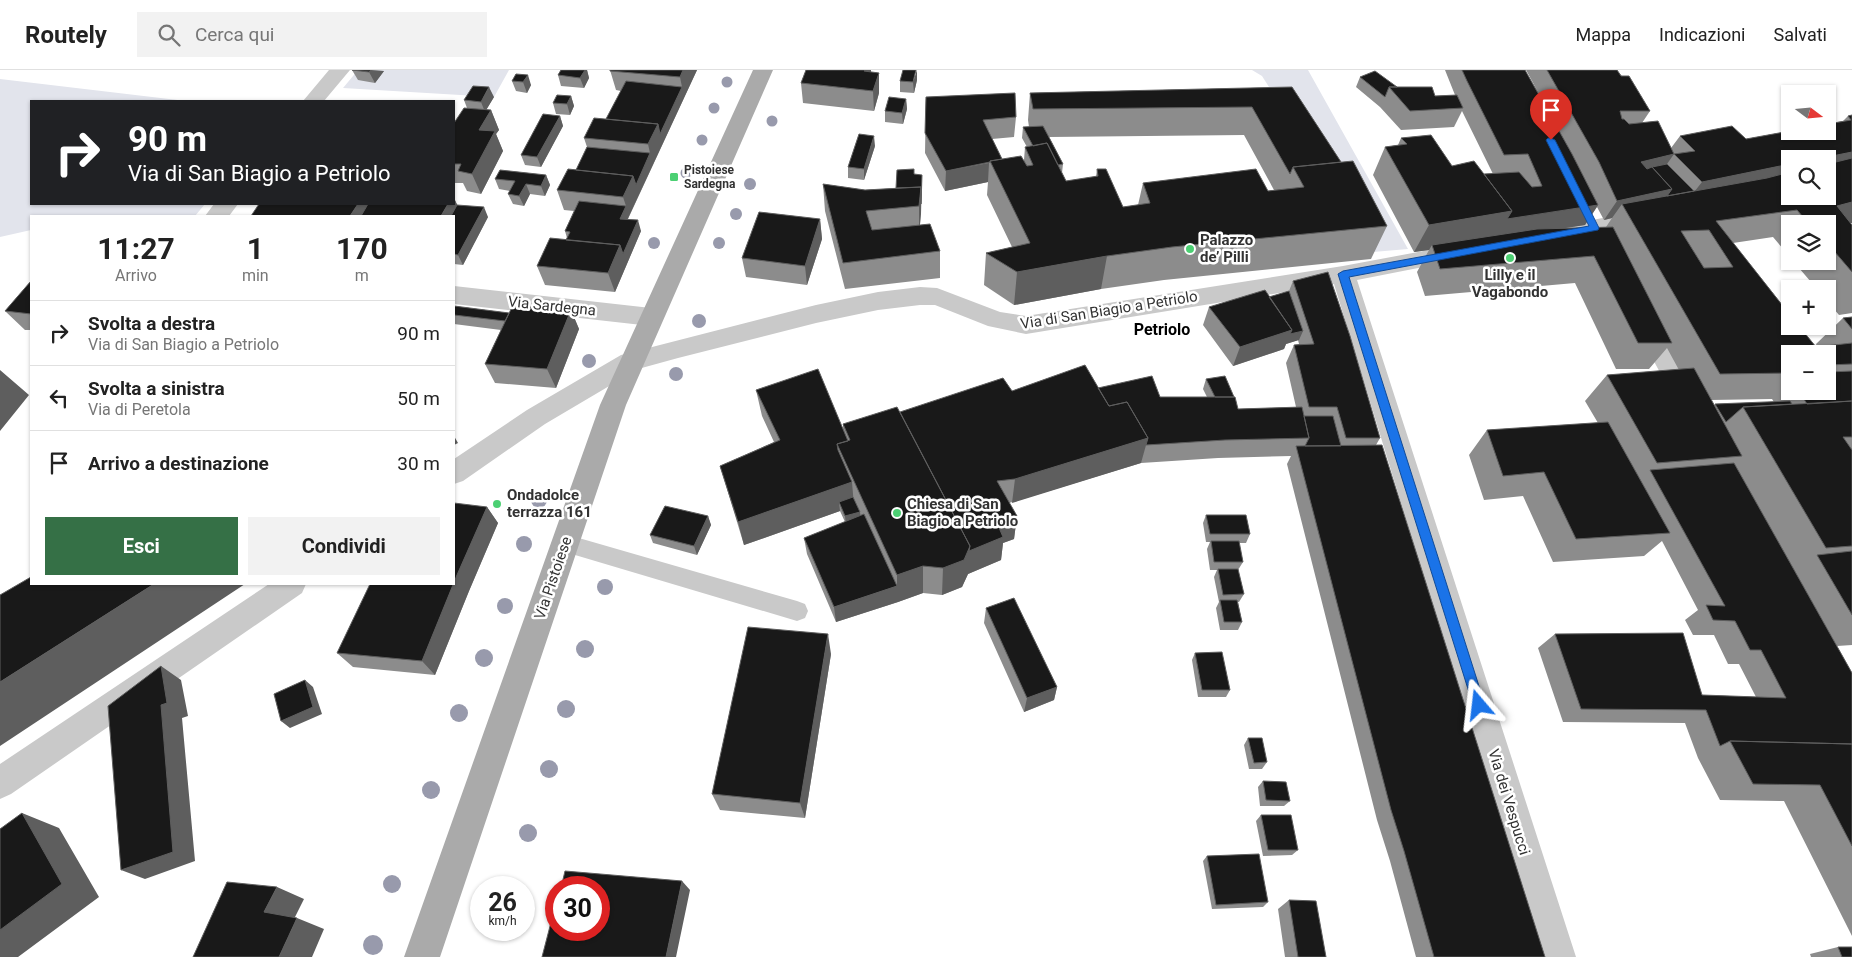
<!DOCTYPE html>
<html lang="it">
<head>
<meta charset="utf-8">
<style>
	body { margin:0; font-family:Roboto,sans-serif; background:#f2f2f2; color:#222; height:100vh; display:flex; flex-direction:column; font-size:19px; white-space:nowrap }
	* { box-sizing:border-box; margin:0 }
	p { font-size:16px; color:#767676 }
	.icon { flex:none; width:28px; height:28px; fill:none; stroke:currentColor; stroke-width:2; stroke-linecap:round; stroke-linejoin:round }
	.map { position:relative; flex:1; overflow:hidden }
	.details { position:absolute; left:30px; top:145px; width:425px; height:370px; display:flex; flex-direction:column; background:#fff; border-radius:0px; box-shadow:0 1px 4px #0004 }
	.details>* { flex:none }
	.top-card { position:absolute; left:30px; top:30px; width:425px; height:105px; border-radius:0px; box-shadow:0 1px 4px #0004; background:#202124; color:#fff; overflow:hidden }
	.needle { width:32px; rotate:106deg }
	.buttons { position:absolute; left:1781px; top:15px; display:grid; gap:10px }
	.buttons a { display:grid; place-items:center; width:55px; height:55px; border-radius:0px; background:#fff; box-shadow:0 1px 4px #0004; font-size:25px }
	.speed { position:absolute; left:470px; top:806px; display:flex; gap:10px; font-size:25px; font-weight:700; text-align:center }
	.speed>* { display:grid; place-content:center; width:65px; height:65px; border-radius:50%; background:#fff; box-shadow:0 1px 4px #0004; line-height:1 }
	.speed small { font-size:12px; font-weight:400 }
	.speed .limit { border:8px solid #d22; background:#fff; color:#111 }
	.pin { position:absolute; display:grid; place-items:center; width:42px; height:42px; color:#fff; margin:-51px -21px; border-radius:50% 50% 50% 0; rotate:-45deg; box-shadow:0 0 5px #0007 }
	.pin .icon { rotate:45deg }
	.me { position:absolute; width:55px; margin:-28px; rotate:343deg; stroke-linejoin:round; filter:drop-shadow(0 0 4px #0008) }
	.turn { display:flex; align-items:center; gap:18px; height:105px; padding:0 15px; font-size:22px }
	.turn .icon { width:65px; height:65px; stroke-width:2.5 }
	.turn b { display:block; font-size:35px; line-height:42px }
	.eta { display:flex; justify-content:space-evenly; align-items:center; height:85px; text-align:center }
	.eta b { font-size:30px; font-weight:700; line-height:35px }
	.primary-button { display:flex; gap:10px; margin-top:auto; padding:10px 15px }
	.primary-button a { flex:1; height:58px; border-radius:0px; background:#357046; color:#fff; font-size:20px; font-weight:700; line-height:58px; text-align:center }
	.primary-button a+a { background:#f2f2f2; color:#222 }
	ul { padding:0; list-style:none }
	li { display:flex; align-items:center; gap:15px; height:65px; padding:0 15px; border-top:1px solid #e0e0e0 }
	li div { flex:1 }
	li b { display:block; font-size:19px }
	li em { font-style:normal }
	header { display:flex; align-items:center; gap:30px; box-sizing:border-box; height:70px; padding:0 25px; background:#fff; border-bottom:1px solid #e0e0e0 }
	header strong { font-size:24px }
	nav { display:flex; gap:28px; margin-inline-start:auto; font-size:18px }
	.search { width:350px; height:45px; background:#f2f2f2; display:flex; align-items:center; gap:12px; box-sizing:border-box; padding:0 18px; border-radius:0px; color:#767676; font-size:19px }
	.map>svg:first-child { display:block }
</style>
</head>
<body>
<header>
<strong>Routely</strong>
<div class="search"><svg class="icon" aria-label="search" viewBox="0 0 24 24"><circle cx="10" cy="10" r="6"/><path d="M15 15l6 6"/></svg>Cerca qui</div>
<nav><a>Mappa</a><a>Indicazioni</a><a>Salvati</a></nav>
</header>
<div class="map">
<svg width="1852" height="887" viewBox="0 0 1852 887">
	<rect width="100%" height="100%" fill="#fff"/>
	<path fill="#e2e4ec" d="M358,0H509L494,27L343,18Z
		M1252,0H1308L1408,179L1373,182L1262,6Z
		M0,9L186,31H31V134H205L195,146H31V160L0,167Z"/>
	<g fill="none" stroke-linecap="round" stroke-linejoin="round">
		<path fill="#c9c9c9" fill-rule="evenodd" d="M565,464L797,531L805,534L808,541L805,548L797,551L565,482L557,480L554,473L557,466Z"/>
		<path fill="#c9c9c9" fill-rule="evenodd" d="M329,0H350L324,31H303Z
			M214,134H238L229,146H205Z
			M1643,140L1651,143L1654,148L1651,153L1562,172L1554,170L1551,164L1554,158L1562,156Z
			M1461,174L1469,176L1472,182L1469,188L1357,210L1576,887H1540L1334,214L1026,264L988,256L935,235H920L878,240L816,253L678,288L638,299L545,354L463,411L454,414V389L527,340L621,285L816,235L878,222L920,217L937,218L1000,242L1026,246L1343,196Z
			M454,216L651,238L660,241L663,247L660,253L651,256L454,234Z
			M1645,243L1654,246L1698,326L1702,333L1698,340L1689,343L1680,340L1633,252L1636,246Z
			M269,514H306L302,523L11,724L0,729V694Z"/>
		<path fill="#aaa" fill-rule="evenodd" d="M753,0H773L626,335L440,887H404L600,335Z"/>
	</g>
	<g fill="#989aac">
		<circle cx="727" cy="12" r="5.5"/>
		<circle cx="714" cy="38" r="5.5"/>
		<circle cx="772" cy="51" r="5.5"/>
		<circle cx="702" cy="70" r="5.5"/>
		<circle cx="686" cy="103" r="5.5"/>
		<circle cx="750" cy="114" r="6"/>
		<circle cx="736" cy="144" r="6"/>
		<circle cx="654" cy="173" r="6"/>
		<circle cx="719" cy="173" r="6"/>
		<circle cx="699" cy="251" r="7"/>
		<circle cx="589" cy="291" r="7"/>
		<circle cx="676" cy="304" r="7"/>
		<circle cx="539" cy="430" r="8"/>
		<circle cx="524" cy="474" r="8"/>
		<circle cx="605" cy="517" r="8"/>
		<circle cx="505" cy="536" r="8"/>
		<circle cx="585" cy="579" r="9"/>
		<circle cx="484" cy="588" r="9"/>
		<circle cx="566" cy="639" r="9"/>
		<circle cx="459" cy="643" r="9"/>
		<circle cx="549" cy="699" r="9"/>
		<circle cx="431" cy="720" r="9"/>
		<circle cx="528" cy="763" r="9"/>
		<circle cx="392" cy="814" r="9"/>
		<circle cx="373" cy="875" r="10"/>
	</g>
	<path fill="#8c8c8c" fill-rule="evenodd" d="M352,0L384,1L375,13L358,10Z
		M561,0H587L589,8L584,18L561,16L558,5Z
		M610,0H697L628,149L641,161L615,222L545,215L537,196L566,170L567,168L565,161L574,141L564,140L557,120L576,100L587,77L584,68L606,49L621,21L616,20Z
		M806,0H871V2L879,3V23L874,41L803,33L801,13Z
		M1445,0H1525L1538,22L1526,0H1617L1650,41L1642,53L1671,78L1680,66L1746,69L1843,51L1848,46L1852,45V153H1850L1852,155V243L1839,245L1828,232V219H1817L1793,191H1828V154H1790V187L1773,167L1733,173L1816,277H1817L1816,274L1843,248L1852,247V575L1837,576L1734,393L1852,603V866L1784,731L1720,730L1698,688L1685,653L1563,652L1538,578L1555,564L1702,625L1756,627L1739,594H1728L1714,565H1693L1685,550L1698,540L1662,471L1644,486L1553,492L1523,426L1484,430L1469,385L1487,360L1598,353L1585,331L1607,305L1679,300L1667,278L1649,299H1616L1575,213L1425,226L1417,202L1429,180L1414,182L1373,105L1385,77L1398,75L1401,68L1452,96L1484,104H1493L1462,41L1454,57L1401,60L1380,37L1356,17L1360,7L1397,17L1435,26L1455,25ZM1597,137L1604,150L1612,148L1606,157L1563,158L1585,155ZM1790,284H1828V321H1790ZM1772,329L1774,332L1715,334L1714,336L1711,330Z
		M516,4L531,15L527,23L516,21L512,11Z
		M917,10L914,23L900,22V11Z
		M1292,17L1341,92L1387,156L1371,189L1164,210L1101,219L1014,235L984,215L986,183L1012,177L987,125L988,112L945,121L925,83L926,27L1016,47L1014,67L992,69L1002,89L1024,90L1025,77H1027L1022,68L1023,57H1029L1028,50L1030,23ZM1244,65L1274,120L1268,121L1143,113L1138,135L1123,137L1097,99L1096,107L1066,111L1062,103L1063,94L1049,67Z
		M571,26L574,36L570,45L556,44L553,33Z
		M494,27L486,40H491L499,60L496,64L503,81L481,124L467,121L463,113H454V53L467,38L464,30Z
		M906,29L907,39L903,54L885,52V41Z
		M560,46L563,56L541,97L525,95L521,85Z
		M875,76L864,110L848,108V97Z
		M914,104L922,115L920,155L940,181V208L845,219L825,141L823,114L865,120L896,118Z
		M546,105L550,115L545,126L530,124L524,136L513,134L508,124L510,121L499,119L495,109Z
		M454,128L457,135L488,147L463,195L454,194Z
		M820,149L822,169L807,215L746,207L742,188Z
		M31,211V260H25L5,241Z
		M1293,211L1380,368L1376,375L1545,887H1416L1390,791L1377,750L1287,394L1291,386L1218,388L1141,393L1009,433L1017,446L1014,469L1003,473L1001,490L968,504L962,517L942,525L923,523L898,532L836,552L807,484L804,468L845,452L840,441L744,475L720,396L774,372L762,346L756,320L843,358V354L900,342L1012,321L1098,318L1160,327H1207L1203,319L1206,309L1238,339L1296,337L1286,293L1294,275L1299,274L1298,270L1286,274L1284,279L1233,296L1203,255L1209,237L1269,227L1289,221Z
		M454,236L509,243L571,240L579,259L556,318L495,313L485,294L501,260L454,254Z
		M487,437L498,453L469,521L435,605L353,597L337,583Z
		M1206,445L1250,464L1246,473H1239L1243,492L1238,500L1244,524L1239,532H1238L1242,552L1238,560H1220L1216,538L1219,532L1214,507L1217,500H1210L1207,479L1210,472H1206L1203,453Z
		M708,446L711,455L697,485L653,473L650,465Z
		M986,538L1057,617L1054,630L1024,642L984,553Z
		M1195,583L1230,620L1226,627H1198L1192,590Z
		M831,584L805,748L720,740L712,724Z
		M1248,668L1267,692L1262,699H1249L1244,675Z
		M1263,711L1290,731L1284,736H1260L1258,717Z
		M1261,745L1298,780L1292,785L1263,786L1256,751Z
		M1207,786L1268,832L1263,837L1212,839L1203,791Z
		M1289,830L1326,887H1285L1278,839Z
		M1838,877L1852,887H1811L1810,884Z"/>
	<path fill="#5e5e5e" d="M371,0L384,1L375,13L369,2Z
		M585,0H587L589,8L584,18L580,8Z
		M683,0H697L623,159L620,149L626,136L623,127L633,106L650,83L648,74L658,54L682,17L680,7Z
		M865,0H871V6L865,21Z
		M917,0V10L914,23L913,12Z
		M879,3V23L874,41L873,21Z
		M528,5L531,15L527,23L523,12Z
		M489,17L494,27L485,42L481,32Z
		M571,26L574,36L570,45L567,34Z
		M906,29L907,39L903,54L902,43Z
		M491,40L499,60L496,64L503,81L481,124L472,104L479,60Z
		M560,46L563,56L541,97L537,87Z
		M874,66L875,76L864,110V99Z
		M1852,82V98L1828,103V89H1817Z
		M1674,84L1660,104L1646,107L1641,92Z
		M989,93L988,112L945,121L946,101Z
		M1790,94V110L1687,131L1702,112Z
		M546,105L550,115L545,126L541,116Z
		M922,105L921,144L919,164V136Z
		M526,114L530,124L524,136L519,126Z
		M1672,119L1658,139L1622,134L1612,148L1604,150L1617,131Z
		M454,128L462,145L454,146H441L448,134H454Z
		M1852,132V153L1828,159L1837,136Z
		M358,134H372L373,146H350Z
		M1598,135L1585,155L1495,169L1432,175L1429,180L1414,182L1429,155L1512,141Z
		M484,137L488,147L463,195L458,185Z
		M820,149L822,169L807,215L805,196Z
		M638,150L641,161L615,222L608,203L620,175Z
		M1107,186L1101,219L1014,235L1017,202Z
		M571,240L579,259L556,318L547,299Z
		M1292,260L1303,261L1299,270L1286,274L1284,279L1233,296L1240,277Z
		M0,300L29,325L0,361Z
		M454,366L458,373L454,375Z
		M1148,368L1141,393L1012,433L1015,409Z
		M852,412L854,436L839,432L840,441L744,475L738,452Z
		M487,437L498,453L469,521L435,605L422,591L457,505Z
		M860,442L861,450L846,455L845,446Z
		M708,446L711,455L697,485L694,476Z
		M1017,446L1014,469L1003,473L1001,490L968,504L962,517L942,525L943,498L997,453Z
		M923,496V523L898,532L836,552L834,537L897,516V505Z
		M154,514H245L0,676V612Z
		M828,564L831,584L805,748L800,733Z
		M161,596L181,610L188,646L182,648L195,791L145,809L121,800L161,635Z
		M305,610L313,617L322,644L290,658L281,651Z
		M1057,617L1054,630L1024,642L1027,628Z
		M22,743L59,758L99,827L18,887H0V860Z
		M682,811L690,820L676,887H666Z
		M277,817L304,829L292,853L264,842Z
		M297,848L324,859L312,887H279Z"/>
	<path fill="#191919" stroke="#5e5e5e" fill-rule="evenodd" d="M352,0H371L369,2Z
		M561,0H585L580,8L558,5Z
		M610,0H683L680,7L610,1Z
		M806,0H865L864,1L879,3L873,21L801,13Z
		M903,0H916L913,12L900,11Z
		M1462,0H1525L1572,84L1598,135L1507,149L1512,141L1484,104L1519,102L1532,117L1542,116L1528,84L1504,85L1467,11Z
		M1547,0H1617L1621,6H1629L1650,41H1620L1622,49H1624L1629,54L1658,51L1674,84L1641,92L1647,99L1652,97L1672,119L1617,131L1599,92Z
		M1375,1L1397,17H1389L1385,27L1360,7Z
		M516,4L528,5L523,12L512,11Z
		M626,11L682,17L660,64L658,54L606,49Z
		M473,16L489,17L481,32L464,30Z
		M1292,17L1341,92L1293,97L1290,104L1252,37L1033,39L1030,23Z
		M1389,17H1432L1435,26L1457,25L1463,38L1410,41Z
		M1015,23L1016,47L983,50L1002,89L990,91V92L946,101L925,63L926,27Z
		M557,25L571,26L567,34L553,33Z
		M889,27L906,29L902,43L885,41Z
		M464,38L491,40L479,60L495,61L472,104L458,101L461,94H454V53Z
		M543,44L560,46L537,87L521,85Z
		M1852,45V82L1817,89H1790V94L1702,112L1674,84L1695,81L1680,66L1732,56L1746,69L1790,61H1828V54L1851,50L1848,46Z
		M594,48L658,54L648,74L584,68Z
		M1043,56L1063,94L1058,95L1047,73L1033,76L1023,57Z
		M859,64L874,66L864,99L848,97Z
		M1431,65L1452,96L1474,91L1512,141L1429,155L1385,77L1407,74L1401,68Z
		M1047,73L1066,111L1098,106L1097,99H1106L1123,137L1150,133L1143,113L1256,99L1268,121L1304,117L1293,97L1353,91L1387,156L1172,177L1107,186L1017,202L986,183L1030,173L990,91L1021,86L1027,96L1033,95L1025,77Z
		M587,77L650,83L636,115L633,106L576,100Z
		M1852,88V132L1837,136L1852,155V202L1828,174V154H1809L1797,140L1716,151L1790,245V256H1799L1816,277L1852,273V294L1828,295V284H1790V303L1720,304L1622,134L1767,108L1790,102V126H1828V94ZM1709,160L1733,197L1704,198L1681,161Z
		M1667,94L1694,121L1667,126L1672,119L1652,97Z
		M568,99L633,106L623,127L557,120Z
		M914,99V104L922,105L921,134V117L896,118L897,100Z
		M500,100L546,105L541,116L526,114L519,126L508,124L515,111L495,109Z
		M823,114L865,120L921,117L919,136L866,141L872,160L930,154L940,181L843,193Z
		M579,131L626,136L620,149L638,150L623,184L620,175L566,170L570,162L565,161Z
		M259,134H358L350,146H251Z
		M368,134H448L441,146H361Z
		M457,135L484,137L458,185L454,184V146H451Z
		M759,142L820,149L805,196L742,188Z
		M1613,157L1672,273H1638L1594,186L1440,199L1432,175L1537,159Z
		M550,168L620,175L608,203L537,196Z
		M1328,202L1350,266L1380,368H1346L1337,337H1309L1294,275L1314,274L1293,211Z
		M31,211V244L5,241Z
		M1265,220L1292,260L1240,277L1209,237Z
		M1289,221L1303,261L1290,264L1292,260L1269,227Z
		M513,235L571,240L547,299L485,294Z
		M454,236L509,243L505,251L454,245Z
		M1852,247V259L1843,248Z
		M1085,295L1109,336L1127,332L1148,368L1015,409L997,411L1017,446L997,453L1003,467L969,481L970,476L900,342L1003,308L1012,321Z
		M1694,298L1742,386L1657,393L1607,305Z
		M818,299L848,371L837,374L838,380L852,412L738,452L720,396L780,370L756,320Z
		M1852,301V331L1807,334L1799,321H1828V302Z
		M1152,306L1160,327H1235L1238,339L1302,337L1309,368L1225,370L1146,375L1148,368L1127,332L1109,336L1098,318Z
		M1225,306L1234,327H1215L1206,309Z
		M1790,331L1792,334L1743,337L1726,352L1715,334Z
		M1852,331V367H1843L1852,380V476L1826,478L1743,337Z
		M897,337L970,476L964,490L943,498L923,496L897,505L837,374L850,370L843,354Z
		M1304,346H1333L1341,376H1305L1309,368Z
		M1608,352L1670,463L1576,469L1544,402L1503,406L1487,360Z
		M1382,375L1545,887H1434L1404,781L1391,740L1296,376Z
		M1734,393L1852,603V674L1730,671L1720,676L1706,640L1581,639L1555,564L1683,563L1702,625L1786,628L1761,580H1750L1735,551L1713,550L1706,535L1725,536L1650,400Z
		M853,427L860,442L845,446L839,432Z
		M454,433L487,437L457,505L422,591L337,583L370,514H454Z
		M665,436L708,446L694,476L650,465Z
		M864,444L897,516L834,537L804,468Z
		M1206,445H1246L1250,464H1210Z
		M1211,471H1239L1243,492H1214Z
		M1852,481V545L1817,485Z
		M1218,499H1238L1244,524L1223,525Z
		M31,507V514H154L0,612V525Z
		M1014,528L1057,617L1027,628L986,538Z
		M1220,530H1237L1242,552H1224Z
		M748,557L828,564L800,733L712,724Z
		M1222,582L1230,620H1202L1195,583Z
		M161,596L167,633L161,635L173,782L121,800L108,636Z
		M305,610L313,637L281,651L274,624Z
		M1248,668H1262L1267,692L1254,693Z
		M1730,671L1852,674V776L1820,715L1753,714Z
		M1263,711L1286,712L1290,731L1266,730Z
		M22,743L62,814L0,860V759Z
		M1261,745H1291L1298,780H1268Z
		M1259,784L1268,832L1216,835L1207,786Z
		M565,801L682,811L666,887H542L556,833V860H599V818H561Z
		M227,812L277,817L264,842L297,848L279,887H193Z
		M1289,830L1316,831L1326,887H1298Z
		M1838,877H1852V887H1842Z"/>
	<path fill="#1a73e8" stroke="#114b97" d="M1548,68H1551L1555,70L1599,158L1598,160L1349,207L1485,635L1483,639L1479,641L1474,639L1473,635L1338,204L1343,201L1589,156L1546,70Z"/>
	<g fill="#4cd073" stroke="#fff" stroke-width="2">
		<rect x="669" y="102" width="10" height="10" rx="2.5"/>
		<circle cx="1190" cy="179" r="5"/>
		<circle cx="1510" cy="188" r="5"/>
		<circle cx="497" cy="434" r="5"/>
		<circle cx="897" cy="443" r="5"/>
	</g>
	<g text-anchor="middle" dominant-baseline="central" stroke-width="5" stroke-linejoin="round" paint-order="stroke">
		<g font-size="12" font-weight="bold" fill="#323232" stroke="#fff" text-anchor="start">
			<text x="684" y="100">Pistoiese<tspan x="684" dy="14">Sardegna</tspan></text>
		</g>
		<g font-size="15" font-weight="bold" fill="#323232" stroke="#fff" text-anchor="start">
			<text x="1200" y="170">Palazzo<tspan x="1200" dy="17">de’ Pilli</tspan></text>
			<text x="1510" y="205" text-anchor="middle">Lilly e il<tspan x="1510" dy="17">Vagabondo</tspan></text>
			<text x="507" y="425">Ondadolce<tspan x="507" dy="17">terrazza 161</tspan></text>
			<text x="907" y="434">Chiesa di San<tspan x="907" dy="17">Biagio a Petriolo</tspan></text>
		</g>
		<g font-size="15" fill="#323232" stroke="#fff">
			<text transform="translate(552 236) rotate(6)">Via Sardegna</text>
			<text transform="translate(1109 240) rotate(-9)">Via di San Biagio a Petriolo</text>
			<text transform="translate(553 508) rotate(-71)">Via Pistoiese</text>
			<text transform="translate(1509 732) rotate(73)">Via dei Vespucci</text>
		</g>
		<g font-size="16" font-weight="bold" fill="#000" stroke="#fff">
			<text x="1162" y="259">Petriolo</text>
		</g>
	</g>
</svg>
<div class="buttons">
<a><svg class="needle" viewBox="-14 -14 28 28"><path d="M0-13l5 13h-10z" fill="#e53935"/><path d="M0 13l5-13h-10z" fill="#767676"/></svg></a>
<a><svg class="icon" aria-label="search" viewBox="0 0 24 24"><circle cx="10" cy="10" r="6"/><path d="M15 15l6 6"/></svg></a>
<a><svg class="icon" aria-label="layers" viewBox="0 0 24 24"><path d="M12 4l9 5-9 5-9-5zM3 14l9 5 9-5"/></svg></a>
<a>+</a>
<a>−</a>
</div>
<div class="speed"><div>26<small>km/h</small></div><div class="limit">30</div></div>
<div class="pin" style="left:1551px;top:70px;background:#d93025"><svg class="icon" aria-label="arrive" viewBox="0 0 24 24"><path d="M6 21V4h12l-3 4 3 4H6"/></svg></div>
<svg class="me" style="left:1479px;top:635px" viewBox="-20 -20 40 40"><path d="M0-17L14 15 0 8-14 15z" fill="#1a73e8" stroke="#fff" stroke-width="4"/></svg>
<div class="top-card">
<div class="turn"><svg class="icon" aria-label="right" viewBox="0 0 24 24"><path d="M7 20v-9h11M14 6l5 5-5 5"/></svg><div><b>90 m</b>Via di San Biagio a Petriolo</div></div>
</div>
<section class="details">
<div class="eta">
<div><b>11:27</b><p>Arrivo</p></div>
<div><b>1</b><p>min</p></div>
<div><b>170</b><p>m</p></div>
</div>
<ul>
<li><svg class="icon" aria-label="right" viewBox="0 0 24 24"><path d="M7 20v-9h11M14 6l5 5-5 5"/></svg><div><b>Svolta a destra</b><p>Via di San Biagio a Petriolo</p></div><em>90 m</em></li>
<li><svg class="icon" aria-label="left" viewBox="0 0 24 24"><path d="M17 20v-9H6M10 6l-5 5 5 5"/></svg><div><b>Svolta a sinistra</b><p>Via di Peretola</p></div><em>50 m</em></li>
<li><svg class="icon" aria-label="arrive" viewBox="0 0 24 24"><path d="M6 21V4h12l-3 4 3 4H6"/></svg><div><b>Arrivo a destinazione</b></div><em>30 m</em></li>
</ul>
<div class="primary-button"><a>Esci</a><a>Condividi</a></div>
</section>
</div>
</body>
</html>
